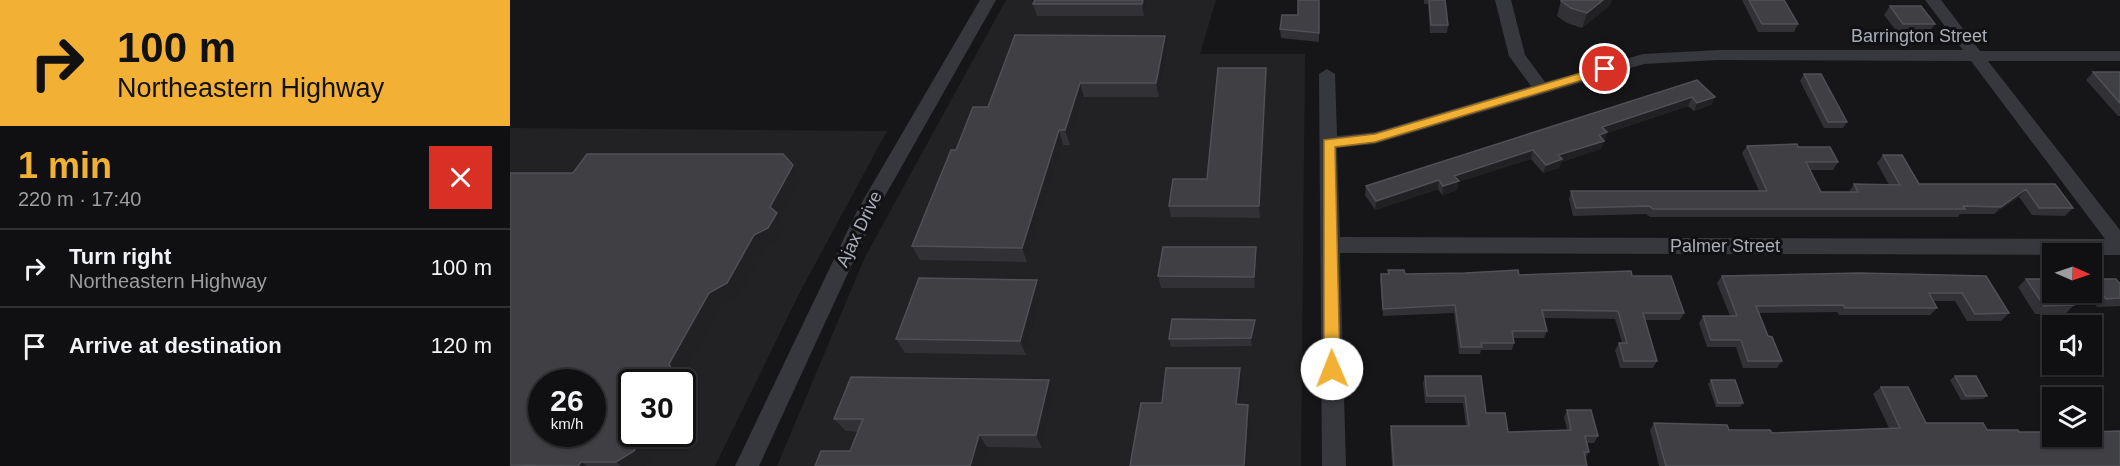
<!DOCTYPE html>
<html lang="en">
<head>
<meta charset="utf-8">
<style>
	body { margin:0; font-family:Arial,sans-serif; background:#19191b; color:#f1f3f6; height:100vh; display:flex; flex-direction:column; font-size:22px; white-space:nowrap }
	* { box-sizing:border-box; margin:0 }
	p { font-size:20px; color:#9c9d9f }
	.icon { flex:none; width:33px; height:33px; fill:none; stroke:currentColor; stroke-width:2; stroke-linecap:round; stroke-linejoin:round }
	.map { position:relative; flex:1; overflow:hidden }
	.drawer { display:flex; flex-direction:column; background:#101012; width:510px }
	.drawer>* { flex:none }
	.top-card { background:#f2b134; color:#111; overflow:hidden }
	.needle { width:39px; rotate:92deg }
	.controls { position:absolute; left:1532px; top:243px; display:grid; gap:12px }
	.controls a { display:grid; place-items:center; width:60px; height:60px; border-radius:0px; background:#101012; box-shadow:0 2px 4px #0004,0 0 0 2px #303032; font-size:30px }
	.speed { position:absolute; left:18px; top:369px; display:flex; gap:12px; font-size:30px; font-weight:700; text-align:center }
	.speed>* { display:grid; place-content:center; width:78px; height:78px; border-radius:50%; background:#101012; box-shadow:0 2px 4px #0004,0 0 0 2px #303032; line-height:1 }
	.speed small { font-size:15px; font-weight:400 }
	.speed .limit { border:3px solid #111; border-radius:9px; background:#fff; color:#111 }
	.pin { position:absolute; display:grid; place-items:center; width:51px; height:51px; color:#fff; margin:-26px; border:3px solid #fff; border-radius:50%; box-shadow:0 2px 6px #0007 }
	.me { position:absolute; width:66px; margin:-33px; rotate:359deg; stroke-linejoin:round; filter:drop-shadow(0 0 4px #0008) }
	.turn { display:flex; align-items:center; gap:21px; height:126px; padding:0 18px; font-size:27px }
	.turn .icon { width:78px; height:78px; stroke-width:2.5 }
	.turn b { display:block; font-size:42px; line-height:51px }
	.round { display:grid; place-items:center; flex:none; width:63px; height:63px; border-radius:0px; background:#19191b }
	.summary { display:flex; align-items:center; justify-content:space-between; height:102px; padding:0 18px }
	h1 { font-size:36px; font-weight:600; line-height:45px; color:#f2b134 }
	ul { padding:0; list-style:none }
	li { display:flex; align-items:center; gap:18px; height:78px; padding:0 18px; border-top:2px solid #303032 }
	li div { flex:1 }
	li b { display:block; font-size:22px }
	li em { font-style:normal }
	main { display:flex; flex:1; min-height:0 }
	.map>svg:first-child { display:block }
</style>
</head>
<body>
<main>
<section class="drawer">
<div class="top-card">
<div class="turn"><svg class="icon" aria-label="right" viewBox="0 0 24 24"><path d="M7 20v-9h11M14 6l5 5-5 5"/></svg><div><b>100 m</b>Northeastern Highway</div></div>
</div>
<div class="summary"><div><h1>1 min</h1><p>220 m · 17:40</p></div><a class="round" style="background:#d93025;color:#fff"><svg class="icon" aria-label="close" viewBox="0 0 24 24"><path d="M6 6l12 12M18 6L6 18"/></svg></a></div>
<ul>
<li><svg class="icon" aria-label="right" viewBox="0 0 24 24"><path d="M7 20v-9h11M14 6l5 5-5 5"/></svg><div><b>Turn right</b><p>Northeastern Highway</p></div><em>100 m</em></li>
<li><svg class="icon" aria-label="arrive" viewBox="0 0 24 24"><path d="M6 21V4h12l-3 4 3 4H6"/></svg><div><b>Arrive at destination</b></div><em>120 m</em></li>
</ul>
</section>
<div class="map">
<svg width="1610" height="466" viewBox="0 0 1610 466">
	<rect width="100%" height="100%" fill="#161618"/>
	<path fill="#222225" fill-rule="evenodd" d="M496,0H706L690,54H795L791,466H267L355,257Z
		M0,128L377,131L290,292L205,466H0ZM32,382H82V434H32ZM122,382H172V434H122Z"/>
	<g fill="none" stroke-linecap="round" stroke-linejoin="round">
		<path fill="#37383d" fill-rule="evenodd" d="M470,0H486L367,210L249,466H225L348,209Z
			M985,0H1001L1015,55L1035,82L1133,54L1208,50H1453L1415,0H1431L1470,51H1610V61H1478L1610,230V255L830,253L836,466H812L809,74L817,69L825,74L827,136L865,132L1021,86L999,56ZM1208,60L1461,61L1595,239L830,237L827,148L865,144L1134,64Z"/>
	</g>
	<path fill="#323236" d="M525,0H638L634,16H527L523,4Z
		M809,0V42L771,38L770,29L788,15Z
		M914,0H935L938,25L937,33H920L918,4H914Z
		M1052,0H1102L1100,5L1072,28L1057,23L1047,16L1051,1Z
		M1232,0H1274L1288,24L1284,32H1248Z
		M1380,6L1425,24L1419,32L1388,33L1374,15Z
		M658,50L649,97H574L560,145H553L517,262L410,260L402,246L446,150L478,107Z
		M756,68L757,80L750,218L661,217L659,206L697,179Z
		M1583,72H1610V116H1608L1576,80Z
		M1294,74L1337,122L1333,128H1314L1290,81Z
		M1187,80L1205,97L1201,105L1184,111L1178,106L1097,133L1091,149L1051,162L1049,168L1033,173L1021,159L948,182L947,190L932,195L928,189L865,210L855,195L856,186Z
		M1237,146L1288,147L1328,162L1323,170H1300L1311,192H1339L1344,184L1379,185L1367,163L1373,155L1409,184H1545L1563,208L1555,216L1522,215L1509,197L1484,214H1450L1448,217H1140L1136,214L1063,216L1059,199L1061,191H1249L1232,153Z
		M0,173L292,180L271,220L277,228L269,242L255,250L230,297L212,307L173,378L180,390L172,404V382L122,434H156L140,464L136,466H0Z
		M747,259L745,288H651L648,276Z
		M878,270L895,274L1122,276L1174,313L1170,320H1135L1147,361L1143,368H1110L1105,350L1109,343H1112L1105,319L1034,318L1037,331L1034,338H1003L1004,343L1002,350H971L970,354H949L944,313L873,316L870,281L871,274H878Z
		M1212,276H1476L1499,313L1491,321H1457L1445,301H1423L1427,308L1420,315H1329L1327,312L1249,313L1258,336L1272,361L1267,368H1233L1226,347H1197L1189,323L1193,316H1220L1207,283Z
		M1516,279L1564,305L1555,314H1525L1508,287Z
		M1582,279L1610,284V306L1587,307L1577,292H1581V280Z
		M527,280L533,295L516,355L395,353L386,339Z
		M746,328L742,346L661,347L659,339Z
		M1537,331H1542V352L1532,335Z
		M915,376H971L976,413L998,432L1057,430L1054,417L1057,410L1088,436L1084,443H1077L1079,452L1075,459L1077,466H882L880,432L881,426H956L953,403H915L913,383Z
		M1445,376L1477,396L1473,399L1451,400L1440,380Z
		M1201,380L1233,403L1230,407H1206L1198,384Z
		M1371,387L1416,423L1477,430L1509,432L1610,466H1149L1140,430L1144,423L1262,433L1379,428L1363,394Z
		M545,393L532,448L477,447L340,451L348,432L336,431L324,419Z"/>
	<path fill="#212124" d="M633,0H638L634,16L632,4Z
		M1093,0H1102L1100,5L1072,28L1077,13Z
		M655,36L658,50L649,97L646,83Z
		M756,68L757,80L750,218L749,206Z
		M570,83L574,97L560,145L555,130Z
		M1182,97L1178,106L1097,133L1091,149L1051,162L1049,168L1033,173L1036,165L1048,155L1092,127Z
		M1205,97L1201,105L1184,111L1187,103Z
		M549,130L553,145L517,262L512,248Z
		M1023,150L1021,159L948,182L947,190L932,195L933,186L944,176Z
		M283,165L292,180L271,220L277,228L269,242L255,250L230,297L212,307L173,378L180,390L172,404V382H162L159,364L199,293Z
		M929,180L928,189L865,210L866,201Z
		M1516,189L1509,197L1484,214L1491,207Z
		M746,247L747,259L745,288L744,277Z
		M527,280L533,295L516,355L510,341Z
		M745,320L746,328L742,346L741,338Z
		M730,368L732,381L728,417L726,404Z
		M539,380L545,393L532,448L526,435Z
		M738,405L740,418L736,466H734Z
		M134,434H156L140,464L136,466H111L106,462Z
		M469,435L477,447L472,466H460Z
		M71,462L77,466H68Z"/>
	<path fill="#3f3f44" stroke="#4f5156" stroke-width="1.5" fill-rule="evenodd" d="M525,0H633L632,4H523Z
		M788,0H809V33L770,29L772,15H788Z
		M919,0H935L938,25H921Z
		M1052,0H1093L1077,13L1061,8L1051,1Z
		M1239,0H1274L1288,24H1252Z
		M1380,6H1411L1425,24H1393Z
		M505,35L655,36L646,83H570L555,130H549L512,248L402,246L441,150H446L463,107H478Z
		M708,68H756L749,206H659L663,179H697Z
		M1583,72H1610V103Z
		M1294,74H1311L1337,122H1318Z
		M1187,80L1205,97L1187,103L1182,97L1092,127L1097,132L1089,135L1094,141L1048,155L1052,159L1036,165L1023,150L944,176L949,181L933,186L929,180L866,201L856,186Z
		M1287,144L1288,147H1320L1328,162H1296L1311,192H1348L1344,184L1390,185L1373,155H1392L1409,184H1545L1563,208H1529L1516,189L1491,207L1453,206L1455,209H1143L1139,206L1066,208L1061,191H1257L1237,146Z
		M77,154H273L283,165L260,207L267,213L258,228L244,235L217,283L199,293L159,364L165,377L162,382H122V434H134L124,451L106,462H71L68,466L0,465V173H63ZM32,382H82V434H32Z
		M653,247H746L744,277L648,276Z
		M878,270H894L895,274L955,273L1008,270L1009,275L1121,271L1122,276H1161L1174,313H1133L1147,361H1114L1109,343H1117L1108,311L1032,310L1037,331H1002L1004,343H971L972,347H951L945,305L873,309L871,274H879Z
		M1350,273L1476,276L1499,313L1465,314L1452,293H1419L1427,308H1335L1333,305L1246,306L1258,336L1262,337L1272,361H1238L1231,340H1201L1193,316H1227L1212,276Z
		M409,278L527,280L510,341L386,339Z
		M1516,279H1542V292H1555L1564,305L1534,306Z
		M1582,279H1606L1610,284V298L1596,299Z
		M662,319L745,320L741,338L659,339Z
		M1537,331H1542V340Z
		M656,368H730L726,404L738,405L734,466H620L631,403H652Z
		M915,376H971L976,413H995L998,432L1061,430L1057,410H1081L1088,436H1075L1079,452H1074L1077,466H884L881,426H959L955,396H917Z
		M1445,376H1466L1477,396H1456Z
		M341,377L539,380L526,435H469L460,466H305L311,451H340L353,419H324Z
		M1201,380H1225L1233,403H1208Z
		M1371,387H1398L1416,423H1473L1477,430H1508L1509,432H1542V436H1581V432L1610,431V466H1156L1144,423L1217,425L1219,430H1260L1262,433L1390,428Z"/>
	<path fill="#f2b134" stroke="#9d7322" stroke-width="1.5" d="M1095,66L1099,67V72L865,142L825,147L830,369L827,374H817L814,369V140L865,134Z"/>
	<g text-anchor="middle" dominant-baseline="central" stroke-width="6" stroke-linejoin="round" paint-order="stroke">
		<g font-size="18" fill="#a8adb8" stroke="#111113">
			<text x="1409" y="36">Barrington Street</text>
			<text transform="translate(349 229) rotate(-64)">Ajax Drive</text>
			<text x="1215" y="246">Palmer Street</text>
		</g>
	</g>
</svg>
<div class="controls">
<a><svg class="needle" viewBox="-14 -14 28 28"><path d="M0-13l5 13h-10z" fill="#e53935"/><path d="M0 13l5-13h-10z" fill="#9c9d9f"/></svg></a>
<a><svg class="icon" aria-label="sound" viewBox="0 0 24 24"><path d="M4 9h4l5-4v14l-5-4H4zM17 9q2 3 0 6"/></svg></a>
<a><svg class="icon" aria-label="layers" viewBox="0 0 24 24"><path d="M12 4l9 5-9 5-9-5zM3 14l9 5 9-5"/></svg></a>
</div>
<div class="speed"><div>26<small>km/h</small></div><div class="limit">30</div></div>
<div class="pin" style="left:1095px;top:69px;background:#d93025"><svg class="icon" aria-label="arrive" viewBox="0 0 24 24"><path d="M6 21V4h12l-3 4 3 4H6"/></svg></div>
<svg class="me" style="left:822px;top:369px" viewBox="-20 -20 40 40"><circle r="19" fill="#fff"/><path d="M0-13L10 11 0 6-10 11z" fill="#f2b134"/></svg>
</div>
</main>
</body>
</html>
